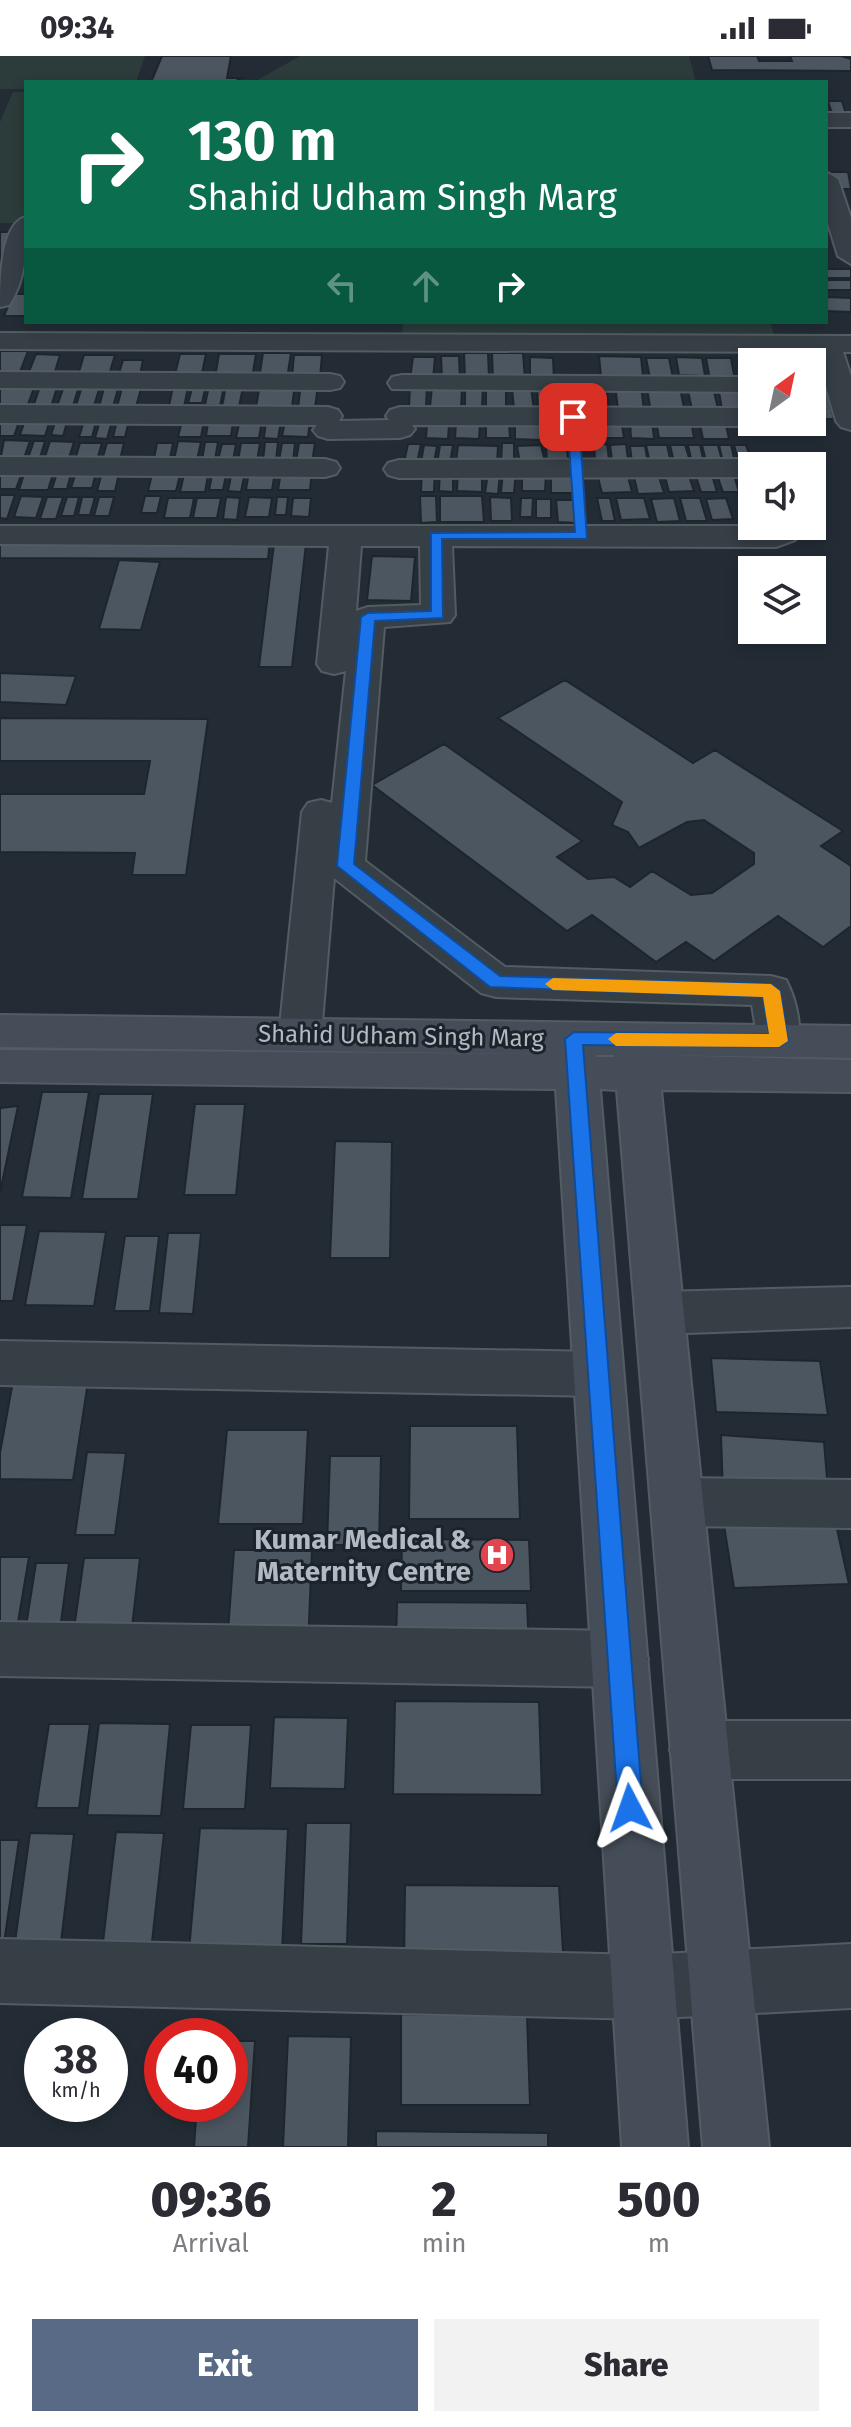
<!DOCTYPE html>
<html lang="en">
<head>
<meta charset="utf-8">
<style>
	body { margin:0; font-family:"Fira Sans",sans-serif; background:#f2f2f3; color:#2b2b33; height:100vh; display:flex; flex-direction:column; font-size:30px; white-space:nowrap }
	* { box-sizing:border-box; margin:0 }
	p { font-size:26px; color:#7c7c81 }
	.icon { flex:none; width:44px; height:44px; fill:none; stroke:currentColor; stroke-width:2; stroke-linecap:round; stroke-linejoin:round }
	.map { position:relative; height:2091px; overflow:hidden }
	.side { display:flex; flex-direction:column; background:#fff; flex:1 }
	.side>* { flex:none }
	.top-card { position:absolute; left:24px; top:24px; width:804px; height:244px; border-radius:0px; box-shadow:0 4px 12px #0003; background:#0b6e4f; color:#fff; overflow:hidden }
	.needle { width:52px; rotate:33deg }
	.fabs { position:absolute; left:738px; top:292px; display:grid; gap:16px }
	.fabs a { display:grid; place-items:center; width:88px; height:88px; border-radius:0px; background:#fff; box-shadow:0 4px 12px #0003; font-size:40px }
	.speed { position:absolute; left:24px; top:1962px; display:flex; gap:16px; font-size:40px; font-weight:700; text-align:center }
	.speed>* { display:grid; place-content:center; width:104px; height:104px; border-radius:50%; background:#fff; box-shadow:0 4px 12px #0003; line-height:1 }
	.speed small { font-size:20px; font-weight:400 }
	.speed .limit { border:12px solid #d22; background:#fff; color:#111 }
	.pin { position:absolute; display:grid; place-items:center; width:68px; height:68px; color:#fff; margin:-34px; border-radius:16px; box-shadow:0 4px 12px #0006 }
	.me { position:absolute; width:88px; margin:-44px; rotate:356deg; stroke-linejoin:round; filter:drop-shadow(0 0 6px #0008) }
	.turn { display:flex; align-items:center; gap:28px; height:168px; padding:0 32px; font-size:36px }
	.turn .icon { width:104px; height:104px; stroke-width:2.5 }
	.turn b { display:block; font-size:56px; line-height:68px }
	.lanes { display:flex; align-items:center; height:76px; padding:0 32px; background:#0003; justify-content:center; gap:40px; direction:ltr }
	.lanes .off { opacity:.35 }
	.eta { display:flex; justify-content:space-evenly; align-items:center; height:136px; text-align:center }
	.eta b { font-size:48px; font-weight:800; line-height:56px }
	.button { display:flex; gap:16px; margin-top:auto; padding:16px 32px }
	.button a { flex:1; height:92px; border-radius:0px; background:#586a85; color:#fff; font-size:32px; font-weight:800; line-height:92px; text-align:center }
	.button a+a { background:#f2f2f3; color:#2b2b33 }
	.status { display:flex; justify-content:space-between; align-items:center; height:56px; padding:0 40px; background:#fff; direction:ltr }
	.status svg { height:22px; fill:currentColor }
	.map>svg:first-child { display:block }
</style>
</head>
<body>
<div class="status"><b>09:34</b><svg viewBox="0 0 49 12"><path d="M0 12V9h3v3zM5 12V6h3v6zM10 12V3h3v9zM15 12V0h3v12zM26 1h20v11H26zM47 4h2v5h-2z"/></svg></div>
<div class="map">
<svg width="851" height="2091" viewBox="0 0 851 2091">
	<rect width="100%" height="100%" fill="#232c35"/>
	<path fill="#2b3c3b" d="M0,0H145L136,26H26V33H0Z
		M300,0H689L696,26H254Z
		M13,36H26V167H0V66Z
		M403,266H770L774,278L402,279Z"/>
	<path fill="#4c5660" stroke="#1e252c" stroke-width="2" d="M162,0H231L227,22H241L234,26H151Z
		M708,0H757L759,5H792L790,0H841L851,3V15L712,14Z
		M828,45H842L847,61H833Z
		M829,116H848L851,133H834Z
		M0,176H17L7,204H0Z
		M826,213H851V222H826Z
		M826,224H851V234H826Z
		M13,238H26V260H4Z
		M826,241L851,242V256L826,255Z
		M0,295H28L18,321H0Z
		M263,297H291L287,323H259Z
		M464,297H488L489,322H465Z
		M492,297H523L525,324H493Z
		M36,298L60,299L53,322L27,321Z
		M180,298H206L201,322H174Z
		M219,298H256L252,322L215,321Z
		M84,299H115L109,319H78Z
		M294,299H322L320,322L292,321Z
		M441,300H459L460,323H442Z
		M599,300L641,301L643,320H601Z
		M413,301H435L433,324L410,323Z
		M530,301L553,302L554,324H530Z
		M676,301L702,302L705,320L679,319Z
		M646,302H669L673,322H650Z
		M706,302H731L735,324H710Z
		M123,304H143L139,324H117Z
		M812,307H820L834,363H812Z
		M42,325H59L51,351H33Z
		M65,327H80L72,353H56Z
		M83,327H101L93,353H75Z
		M105,328L119,329L113,351H99Z
		M123,328L142,329L136,351H117Z
		M260,328H295L292,351H256Z
		M301,328H318L315,352H298Z
		M0,329H35L27,351H0Z
		M193,329H206L202,347H188Z
		M465,329H483L482,353H465Z
		M585,329H606L609,355H588Z
		M173,330L188,331L184,351L169,350Z
		M209,330H224L220,350L205,349Z
		M226,330L243,331L239,351H222Z
		M410,330H427L426,351H409Z
		M486,330L506,331V353H486Z
		M615,330H641L644,354L618,353Z
		M718,330H741L746,354H722Z
		M432,331L462,332L461,352L430,351Z
		M537,331L561,332L562,354L538,353Z
		M687,331H713L718,353H692Z
		M512,332H531L534,353H514Z
		M647,332H680L684,352L650,351Z
		M0,363H20L14,380H0Z
		M56,363H68L63,380L51,379Z
		M630,363L652,364L654,383L631,382Z
		M25,364H50L45,380L20,379Z
		M240,364L262,365L259,382H236Z
		M543,364H563L564,382H545Z
		M656,364H691L694,382H659Z
		M699,364H725L729,383H703Z
		M84,365L96,366L92,381H79Z
		M100,365H112L107,383L95,382Z
		M117,365H129L125,381H113Z
		M182,365L204,366L201,381H178Z
		M266,365H281L278,383L264,382Z
		M515,365H540V384L515,383Z
		M208,366L233,367L231,380H206Z
		M285,366H310L308,381L282,380Z
		M456,367L480,368L479,383L455,382Z
		M486,367H509L510,382H486Z
		M427,368L449,369L448,383L426,382Z
		M593,369H622L624,382H595Z
		M4,384L30,385L23,405H0Z
		M34,385H45L39,405H27Z
		M50,385L74,386L68,405L44,404Z
		M178,385L201,386L197,404H174Z
		M205,386H218L215,404H202Z
		M265,386H278L276,405H263Z
		M80,387H102L97,404H75Z
		M107,387H124L120,404H102Z
		M157,387H173L169,408H153Z
		M241,387H260L257,406L238,405Z
		M282,387H295L293,406L279,405Z
		M299,387H315L312,407L296,406Z
		M502,387H514V409L501,408Z
		M222,388H236L233,405L218,404Z
		M408,388H421L417,407L404,406Z
		M546,388H567L568,407H547Z
		M607,388L609,404H595L594,389Z
		M626,388L628,404H612L610,389Z
		M424,389L437,390L434,407L421,406Z
		M440,389H453L450,408H437Z
		M458,389L498,390L497,408L456,406Z
		M541,389L545,406L520,407L517,390Z
		M646,389H667L671,407H650Z
		M670,389H685L690,405L674,406Z
		M688,389H700L704,407H692Z
		M702,389H718L722,405H706Z
		M719,389H731L735,406H723Z
		M734,389H746L752,407H739Z
		M630,390H645L648,407L632,406Z
		M0,413L23,414L16,433H0Z
		M77,413H97L92,432H71Z
		M103,413H120L115,435H97Z
		M422,413H435L434,436H421Z
		M440,413H453V436L439,435Z
		M626,413L632,436L602,437L596,414Z
		M58,414H72L67,433H52Z
		M153,414L181,415L176,435H148Z
		M185,414H209L205,436H180Z
		M213,414H227L223,434H209Z
		M458,414L482,415V436L457,435Z
		M232,415L245,416L241,436L228,435Z
		M249,415L275,416L272,434H246Z
		M281,415H312L310,434H278Z
		M503,415H516L514,437H501Z
		M752,415V436H745L738,416Z
		M522,416L546,417L545,435H522Z
		M711,416L717,436H701L695,417Z
		M716,416H733L739,436H723Z
		M488,417H500L498,438L485,437Z
		M664,417H688L694,435L669,436Z
		M24,418H53L48,434H19Z
		M551,421H573L574,437H551Z
		M634,421H659L664,437L638,438Z
		M0,439H15L7,463L0,462Z
		M21,440L43,441L36,462L14,461Z
		M145,440H161L157,457H141Z
		M420,440H436L437,466L421,467Z
		M440,440H482L484,466H440Z
		M47,441H63L56,463H40Z
		M67,441H79L74,460H61Z
		M82,441H95L90,459H78Z
		M99,441H114L109,460H94Z
		M226,441L240,442L237,464L223,463Z
		M249,441L272,442L269,461H245Z
		M277,441H288L286,459H275Z
		M490,441L511,442L512,465H491Z
		M740,441H752V464H748Z
		M168,442H194L190,462H164Z
		M197,442H221L217,462H193Z
		M293,442H311L309,461L291,460Z
		M521,442H533L532,461H520Z
		M597,442H610L615,465H602Z
		M616,442H644L650,463L621,464Z
		M674,442L680,465L657,466L651,443Z
		M680,442H700L707,465H686Z
		M726,442L733,463L712,464L706,443Z
		M536,443H551V462H536Z
		M556,444H575L577,467L558,466Z
		M0,483L270,484L268,503L0,502Z
		M274,488H306L292,611H259Z
		M372,500L415,501L411,545L367,544Z
		M119,504L160,506L141,574L99,573Z
		M0,617L76,620L66,649L0,646Z
		M565,624L693,707L715,694L843,775L821,790L851,810V870L823,891L778,860L714,905L686,886L656,906L592,859L567,875L372,729L444,688L582,785L557,801L588,823L614,821L630,831L652,815L691,839L712,837L754,808V797L704,764L687,766L639,792L628,776L612,769L622,746L498,662Z
		M0,662L208,663L186,819H132L135,797L0,796V738H144L150,705H0Z
		M42,1036H89L71,1142L22,1141Z
		M99,1038H153L138,1143H82Z
		M195,1048H245L236,1139H184Z
		M18,1050L0,1137V1052Z
		M335,1085L392,1086L390,1202H330Z
		M0,1169H27L13,1245H0Z
		M39,1175L106,1176L94,1250L25,1249Z
		M168,1177H201L193,1258L159,1257Z
		M125,1180H159L150,1255H114Z
		M711,1302L820,1305L828,1359L716,1356Z
		M13,1325L88,1326L73,1424L0,1423V1397Z
		M410,1370H517L520,1463H409Z
		M227,1374H308L303,1468H218Z
		M721,1379L824,1386L829,1446L723,1439Z
		M87,1396L126,1397L115,1479H75Z
		M330,1400H381L379,1489H327Z
		M834,1459L849,1528L734,1532L723,1463Z
		M402,1483L529,1484L531,1535H401Z
		M234,1494H312L308,1590L227,1589Z
		M0,1501H29L15,1584H0Z
		M84,1502H140L130,1588L72,1587Z
		M36,1507H69L58,1588L23,1589Z
		M397,1546L527,1547L529,1593L396,1592Z
		M395,1645L539,1646L542,1739L393,1738Z
		M274,1661L348,1662L345,1733L270,1732Z
		M99,1667L170,1668L161,1760L87,1759Z
		M49,1668H90L79,1752H36Z
		M191,1669H251L245,1753H183Z
		M306,1767H351L347,1888H301Z
		M200,1772L288,1773L282,1895L189,1894Z
		M116,1776L164,1777L152,1886H103Z
		M30,1777L74,1778L60,1894L14,1893Z
		M0,1784H19L4,1887H0Z
		M405,1829L559,1830L564,1911L404,1909Z
		M401,1958L527,1959L530,2049H401Z
		M288,1980L351,1981L348,2091H283Z
		M230,1985H255L248,2091H194L197,2048H230Z
		M376,2075L548,2077V2091H376Z"/>
	<g fill="none" stroke-linecap="round" stroke-linejoin="round">
		<g stroke="#545c63" stroke-width="4">
			<path id="street" d="M826,57H851V71H826Z
				M826,116L838,123L851,162V208L838,200L826,161Z
				M26,161C26,190 27,223 9,249L0,251C0,228 0,167 26,161Z
				M0,277L851,280V296H843L851,320V374L841,371L836,365L816,296L0,293Z
				M0,316L330,318L340,320L344,326L340,332L330,334L0,332Z
				M402,319L748,321L752,322V336L392,333L388,327L392,321Z
				M0,349L328,351L338,354L342,360L339,365L389,364L386,360L390,354L400,351L752,352V366H763L752,370L412,369L415,373L410,379L400,382L328,383L318,380L313,374L317,369L0,367Z
				M0,401L325,403L336,406L340,412L336,418L325,421L0,419Z
				M752,403L766,410H752V421L399,422L388,419L384,413L388,407L399,404Z
				M0,470H801L795,484L776,491L452,490L455,559L450,566L384,571L365,805L505,911L771,920L786,924C796,943 805,977 794,996L779,1001L764,996L758,985L752,949L496,941L481,937L334,822L321,979L315,990L300,995L285,990L279,979L302,756L308,747L321,744L332,747L346,615L334,618L322,615L317,608L329,490L0,488ZM361,490H420L421,549L368,551L356,555Z
				M851,1231V1271L659,1278L642,1272L635,1257L642,1242L659,1236Z
				M0,1285L598,1296L616,1303L623,1318L616,1333L598,1340L0,1329Z
				M677,1422L851,1424V1472L677,1470L658,1463L651,1446L658,1429Z
				M0,1566L620,1575L640,1584L648,1603L640,1622L620,1631L0,1620Z
				M699,1665H851V1723H699L678,1715L670,1694L678,1673Z
				M0,1883L643,1899L851,1888V1952L643,1963L0,1947Z"/>
		</g>
		<g stroke="#545c63" stroke-width="4">
			<path id="secondary" d="M0,959L851,970V1002L657,999L851,1004V1036L661,1034L769,2091H703L617,1034L600,1033L688,2091H622L556,1033L0,1026V994L554,998L0,991ZM597,999H614V1001H597Z"/>
		</g>
		<use href="#street" fill="#363e46" fill-rule="evenodd"/>
		<use href="#secondary" fill="#454d58" fill-rule="evenodd"/>
	</g>
	<path fill="#1a73e8" stroke="#114b97" stroke-width="2" d="M573,357L579,361L587,483H442L443,562L375,565L354,808L500,920L771,928L780,935L788,985L779,991L583,989L643,1752L639,1761L630,1764L622,1761L618,1752L565,983L574,976L769,978L763,941L490,931L337,810L361,561L368,557L431,555V477L575,476L567,361Z"/>
	<path fill="#f59e0b" d="M553,922L771,928L780,935L788,985L779,991L616,990L608,983L616,977L769,978L763,941L553,934L545,928Z"/>
	<defs>
		<g id="hospital-disc" transform="scale(1.8)"><circle r="9.5" fill="#e0444e" stroke="#1c232a"/><path d="M-5-5h3v3.5h4V-5h3V5h-3V1.5h-4V5h-3Z" fill="#fff"/></g>
	</defs>
	<g fill-rule="evenodd">
		<use href="#hospital-disc" x="497" y="1499"/>
	</g>
	<g text-anchor="middle" dominant-baseline="central" stroke-width="6" stroke-linejoin="round" paint-order="stroke">
		<g font-size="24" fill="#b1b9c2" stroke="#1c232a">
			<text transform="translate(401 980) rotate(1)">Shahid Udham Singh Marg</text>
		</g>
		<g font-size="28" font-weight="bold" fill="#b1b9c2" stroke="#1c232a" text-anchor="end">
			<text x="471" y="1483">Kumar Medical &amp;<tspan x="471" dy="32">Maternity Centre</tspan></text>
		</g>
	</g>
</svg>
<div class="fabs">
<a><svg class="needle" viewBox="-14 -14 28 28"><path d="M0-13l5 13h-10z" fill="#e53935"/><path d="M0 13l5-13h-10z" fill="#7c7c81"/></svg></a>
<a><svg class="icon" aria-label="sound" viewBox="0 0 24 24"><path d="M4 9h4l5-4v14l-5-4H4zM17 9q2 3 0 6"/></svg></a>
<a><svg class="icon" aria-label="layers" viewBox="0 0 24 24"><path d="M12 4l9 5-9 5-9-5zM3 14l9 5 9-5"/></svg></a>
</div>
<div class="speed"><div>38<small>km/h</small></div><div class="limit">40</div></div>
<div class="pin" style="left:573px;top:361px;background:#d93025"><svg class="icon" aria-label="arrive" viewBox="0 0 24 24"><path d="M6 21V4h12l-3 4 3 4H6"/></svg></div>
<svg class="me" style="left:630px;top:1752px" viewBox="-20 -20 40 40"><path d="M0-17L14 15 0 8-14 15z" fill="#1a73e8" stroke="#fff" stroke-width="4"/></svg>
<div class="top-card">
<div class="turn"><svg class="icon" aria-label="right" viewBox="0 0 24 24"><path d="M7 20v-9h11M14 6l5 5-5 5"/></svg><div><b>130 m</b>Shahid Udham Singh Marg</div></div>
<div class="lanes"><svg class="icon off" aria-label="left" viewBox="0 0 24 24"><path d="M17 20v-9H6M10 6l-5 5 5 5"/></svg><svg class="icon off" aria-label="ahead" viewBox="0 0 24 24"><path d="M12 20V5M6 11l6-6 6 6"/></svg><svg class="icon" aria-label="right" viewBox="0 0 24 24"><path d="M7 20v-9h11M14 6l5 5-5 5"/></svg></div>
</div>
</div>
<section class="side">
<div class="eta">
<div><b>09:36</b><p>Arrival</p></div>
<div><b>2</b><p>min</p></div>
<div><b>500</b><p>m</p></div>
</div>
<div class="button"><a>Exit</a><a>Share</a></div>
</section>
</body>
</html>
